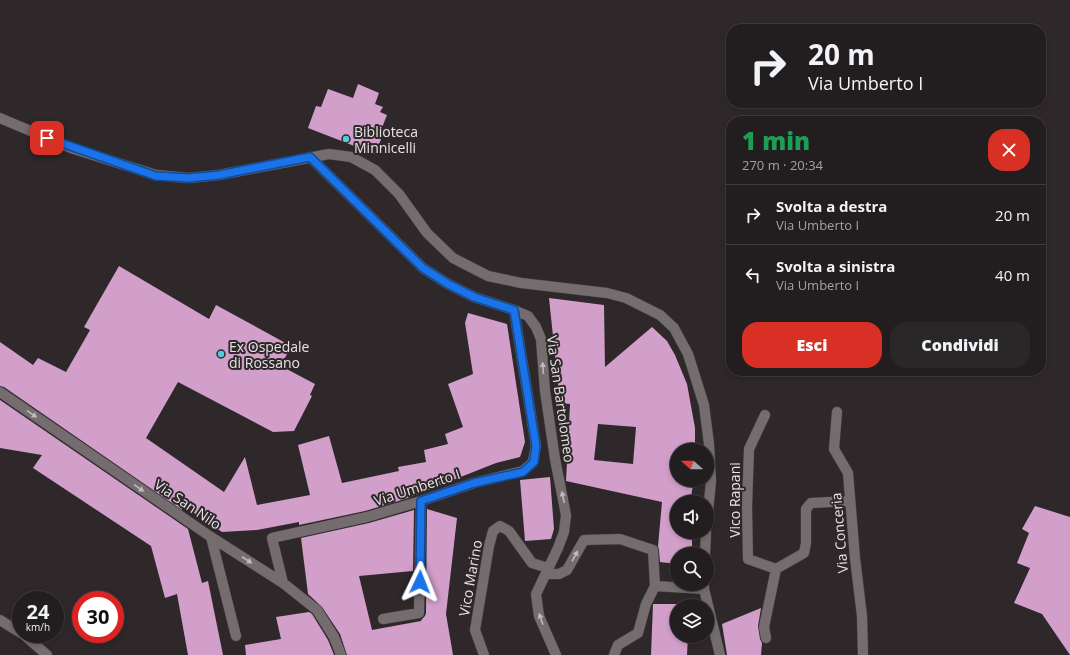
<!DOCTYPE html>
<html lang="it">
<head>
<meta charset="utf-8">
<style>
	body { margin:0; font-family:"Open Sans",sans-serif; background:#2a2729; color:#f1f3f6; height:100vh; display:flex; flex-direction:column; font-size:15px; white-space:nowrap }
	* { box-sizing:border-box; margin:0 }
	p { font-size:13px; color:#a2a2a5 }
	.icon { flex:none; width:22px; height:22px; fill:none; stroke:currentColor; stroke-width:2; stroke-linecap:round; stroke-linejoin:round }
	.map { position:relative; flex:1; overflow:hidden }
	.sheet { position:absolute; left:726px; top:116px; width:320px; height:260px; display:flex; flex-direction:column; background:#221e20; border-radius:16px; box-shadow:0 2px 6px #0003,0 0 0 1px #3f3c3e }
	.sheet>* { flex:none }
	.hud { position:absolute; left:726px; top:24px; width:320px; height:84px; border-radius:16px; box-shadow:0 2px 6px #0003,0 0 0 1px #3f3c3e; background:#221e20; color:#f1f3f6; overflow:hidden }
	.needle { width:26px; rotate:291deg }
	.tools { position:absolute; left:670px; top:443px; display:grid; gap:8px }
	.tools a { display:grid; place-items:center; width:44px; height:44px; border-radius:50%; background:#221e20; box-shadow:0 2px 6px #0003,0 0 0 1px #3f3c3e; font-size:20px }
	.speed { position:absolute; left:12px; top:591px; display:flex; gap:8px; font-size:20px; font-weight:700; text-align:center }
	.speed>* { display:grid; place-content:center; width:52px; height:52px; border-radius:50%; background:#221e20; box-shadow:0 2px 6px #0003,0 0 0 1px #3f3c3e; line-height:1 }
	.speed small { font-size:10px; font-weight:400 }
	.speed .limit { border:6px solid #d22; background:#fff; color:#111 }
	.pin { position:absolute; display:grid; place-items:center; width:34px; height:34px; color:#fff; margin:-17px; border-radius:8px; box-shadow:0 2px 6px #0006 }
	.me { position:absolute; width:44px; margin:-22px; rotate:2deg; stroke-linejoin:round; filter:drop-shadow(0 0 3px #0008) }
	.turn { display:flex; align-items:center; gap:14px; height:84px; padding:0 16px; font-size:18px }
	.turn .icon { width:52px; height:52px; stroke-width:2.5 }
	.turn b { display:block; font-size:28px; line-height:34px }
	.round { display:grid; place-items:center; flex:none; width:42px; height:42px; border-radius:16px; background:#2a2729 }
	.head { display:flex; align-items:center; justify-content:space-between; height:68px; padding:0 16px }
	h1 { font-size:24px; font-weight:800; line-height:30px; color:#1e9e55 }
	.button { display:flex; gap:8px; margin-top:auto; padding:8px 16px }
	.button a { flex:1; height:46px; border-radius:16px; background:#d93025; color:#fff; font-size:16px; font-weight:800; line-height:46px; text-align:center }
	.button a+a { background:#2a2729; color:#f1f3f6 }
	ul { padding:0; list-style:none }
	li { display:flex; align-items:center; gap:12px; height:60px; padding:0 16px; border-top:1px solid #3f3c3e }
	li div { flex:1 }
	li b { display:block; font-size:15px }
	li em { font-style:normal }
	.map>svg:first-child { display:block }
</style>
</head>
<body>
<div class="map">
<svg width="1070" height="655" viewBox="0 0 1070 655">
	<rect width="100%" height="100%" fill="#2e282a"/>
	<path fill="#d29eca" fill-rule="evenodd" d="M358,84L379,93L375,104L383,107L380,112L387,115L381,130L384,132L375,154L308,128L316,106L321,107L328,89L353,98Z
		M119,266L209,319L216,305L291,346L281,366L315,384L310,395L312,396L294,431L273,432L178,382L146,438L224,492L245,457L257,505L310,495L298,445L329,436L342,483L399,471L398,467L426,462L424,450L448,444L445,434L463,427L448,384L473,374L465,323L468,313L507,324L525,442L520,457L496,463L405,499L365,511L299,525V522L257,530L222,532L181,504L182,510L4,387L0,386V342L33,365L38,358L66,372L90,330L84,327Z
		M549,298L604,305L605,367L652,327L667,341L675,355L687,384L695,428V450H677V480H694L690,502H677V532H692V554H677V564L660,562L659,550L658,546L662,502L566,481L570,404L560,403ZM598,424L636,427L633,464L594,460Z
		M0,400L188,529L202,583L208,581L223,655H188L177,594L165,598L151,546L33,468L42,455L0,448Z
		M550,477L554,529L551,539L525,541L520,480Z
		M1035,506L1070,517V655L1042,614L1014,603L1030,568L1017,563L1029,533L1022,529Z
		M427,509L457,518L446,614L453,655H347L340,634L322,607L308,594L301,538L369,523L414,510L413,571L359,576L372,630L421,621L422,619L425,616L426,613Z
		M653,604H689V606H677V636H688L687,655H651Z
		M761,608L758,626L760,639L762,643L761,655H727L722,624Z
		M309,612L312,614L328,640L334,655H246L245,645L281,639L276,617Z"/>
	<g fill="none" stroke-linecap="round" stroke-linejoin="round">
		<g stroke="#484445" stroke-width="11">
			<path id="pedestrian" d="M837,412L834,449L848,473L855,558L862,616L863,655"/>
		</g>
		<g stroke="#484445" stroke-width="11">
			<path id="minor" d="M310,157L423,268L448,284L474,297L514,310L528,316L536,327L541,339L545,391L555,459L566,515L564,532L558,548L536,594L539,616L556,655
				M0,392L211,537L283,583L317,610L334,637L341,655
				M765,415L749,449L747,507L748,559L776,569L804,553L806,543V509L811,503L850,501
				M211,537L236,636
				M546,574H559L567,570L584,540L620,539L653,550L655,586L704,589
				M283,583L272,538L367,517L421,501L474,483L523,471L533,462L536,446L514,310
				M383,619L419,613L421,501
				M766,638L764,627L776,569
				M484,655L475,630L489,546L493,531L500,526L509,531L532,563L548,568
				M614,655L618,645L638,633L646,604L655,586"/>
		</g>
		<g stroke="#484445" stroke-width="11">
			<path id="secondary" d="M0,118L71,148L156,175L189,178L219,175L329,154L351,157L375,170L399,194L427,233L453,258L488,276L521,283L607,293L626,298L660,315L674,328L688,354L704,405L709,444L711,481L707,522
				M705,554L706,532
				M704,584V589L720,655
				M0,620L21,633
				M23,634L47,655"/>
		</g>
		<use href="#pedestrian" stroke="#746c6e" stroke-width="10"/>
		<use href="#minor" stroke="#746c6e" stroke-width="10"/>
		<use href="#secondary" stroke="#746c6e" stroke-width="10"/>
	</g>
	<defs><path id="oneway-solid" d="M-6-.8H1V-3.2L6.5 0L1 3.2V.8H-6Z"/></defs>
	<g fill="#bfbabb">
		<use href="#oneway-solid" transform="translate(543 368) rotate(-94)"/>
		<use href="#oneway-solid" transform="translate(32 414) rotate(35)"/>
		<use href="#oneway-solid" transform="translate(139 488) rotate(35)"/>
		<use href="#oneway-solid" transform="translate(563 497) rotate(-102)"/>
		<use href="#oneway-solid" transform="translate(575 556) rotate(-61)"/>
		<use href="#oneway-solid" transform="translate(247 560) rotate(33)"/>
		<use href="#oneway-solid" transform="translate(541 619) rotate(-109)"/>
	</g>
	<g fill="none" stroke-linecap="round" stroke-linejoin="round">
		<g stroke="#114b97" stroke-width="10">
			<path id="route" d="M47,138L156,176L189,178L219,175L310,157L423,268L448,284L474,297L514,310L536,446L534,462L523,472L474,483L421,501L420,582"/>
		</g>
		<use href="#route" stroke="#1a73e8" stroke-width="7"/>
	</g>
	<g fill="#53cadc" stroke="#2e282a" stroke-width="1.5">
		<circle cx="346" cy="139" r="4"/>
		<circle cx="221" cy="354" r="4"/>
	</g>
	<g text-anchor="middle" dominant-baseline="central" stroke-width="4" stroke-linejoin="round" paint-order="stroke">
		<g font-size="14" fill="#e8e4e5" stroke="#2e282a" text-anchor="start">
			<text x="354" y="131">Biblioteca<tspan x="354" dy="16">Minnicelli</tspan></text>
			<text x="229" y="346">Ex Ospedale<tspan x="229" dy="16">di Rossano</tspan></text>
		</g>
		<g font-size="14" fill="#e8e4e5" stroke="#2e282a">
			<text transform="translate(561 399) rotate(82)">Via San Bartolomeo</text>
			<text transform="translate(417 487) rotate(-18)">Via Umberto I</text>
			<text transform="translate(734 500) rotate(-90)">Vico Rapani</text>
			<text transform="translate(188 504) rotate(34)">Via San Nilo</text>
			<text transform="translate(839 533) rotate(-95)">Via Conceria</text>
			<text transform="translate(470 578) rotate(-80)">Vico Marino</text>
		</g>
	</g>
</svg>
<div class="tools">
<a><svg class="needle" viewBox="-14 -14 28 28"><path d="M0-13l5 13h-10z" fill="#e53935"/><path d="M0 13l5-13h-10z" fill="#a2a2a5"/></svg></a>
<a><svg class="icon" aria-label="sound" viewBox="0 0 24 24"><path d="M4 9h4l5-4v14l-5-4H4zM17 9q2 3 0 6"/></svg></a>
<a><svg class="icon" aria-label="search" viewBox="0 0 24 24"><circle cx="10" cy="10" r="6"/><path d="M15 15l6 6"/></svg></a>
<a><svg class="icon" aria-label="layers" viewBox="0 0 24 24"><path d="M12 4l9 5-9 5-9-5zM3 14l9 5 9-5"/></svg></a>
</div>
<div class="speed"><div>24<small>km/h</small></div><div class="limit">30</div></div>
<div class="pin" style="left:47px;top:138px;background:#d93025"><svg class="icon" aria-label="arrive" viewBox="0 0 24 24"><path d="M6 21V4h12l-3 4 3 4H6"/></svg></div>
<svg class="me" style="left:420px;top:582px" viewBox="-20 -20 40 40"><path d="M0-17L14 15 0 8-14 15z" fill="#1a73e8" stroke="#fff" stroke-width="4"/></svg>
<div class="hud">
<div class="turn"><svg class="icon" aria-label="right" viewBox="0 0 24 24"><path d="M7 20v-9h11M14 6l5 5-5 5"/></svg><div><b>20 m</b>Via Umberto I</div></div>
</div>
<section class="sheet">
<div class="head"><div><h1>1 min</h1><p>270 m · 20:34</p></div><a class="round" style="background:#d93025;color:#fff"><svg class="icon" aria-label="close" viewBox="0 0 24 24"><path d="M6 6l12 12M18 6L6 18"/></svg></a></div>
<ul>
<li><svg class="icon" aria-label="right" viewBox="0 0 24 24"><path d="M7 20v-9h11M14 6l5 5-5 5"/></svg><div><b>Svolta a destra</b><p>Via Umberto I</p></div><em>20 m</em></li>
<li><svg class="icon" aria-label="left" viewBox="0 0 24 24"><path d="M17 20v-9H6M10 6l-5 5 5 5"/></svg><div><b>Svolta a sinistra</b><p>Via Umberto I</p></div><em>40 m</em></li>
</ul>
<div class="button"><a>Esci</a><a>Condividi</a></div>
</section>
</div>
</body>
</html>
